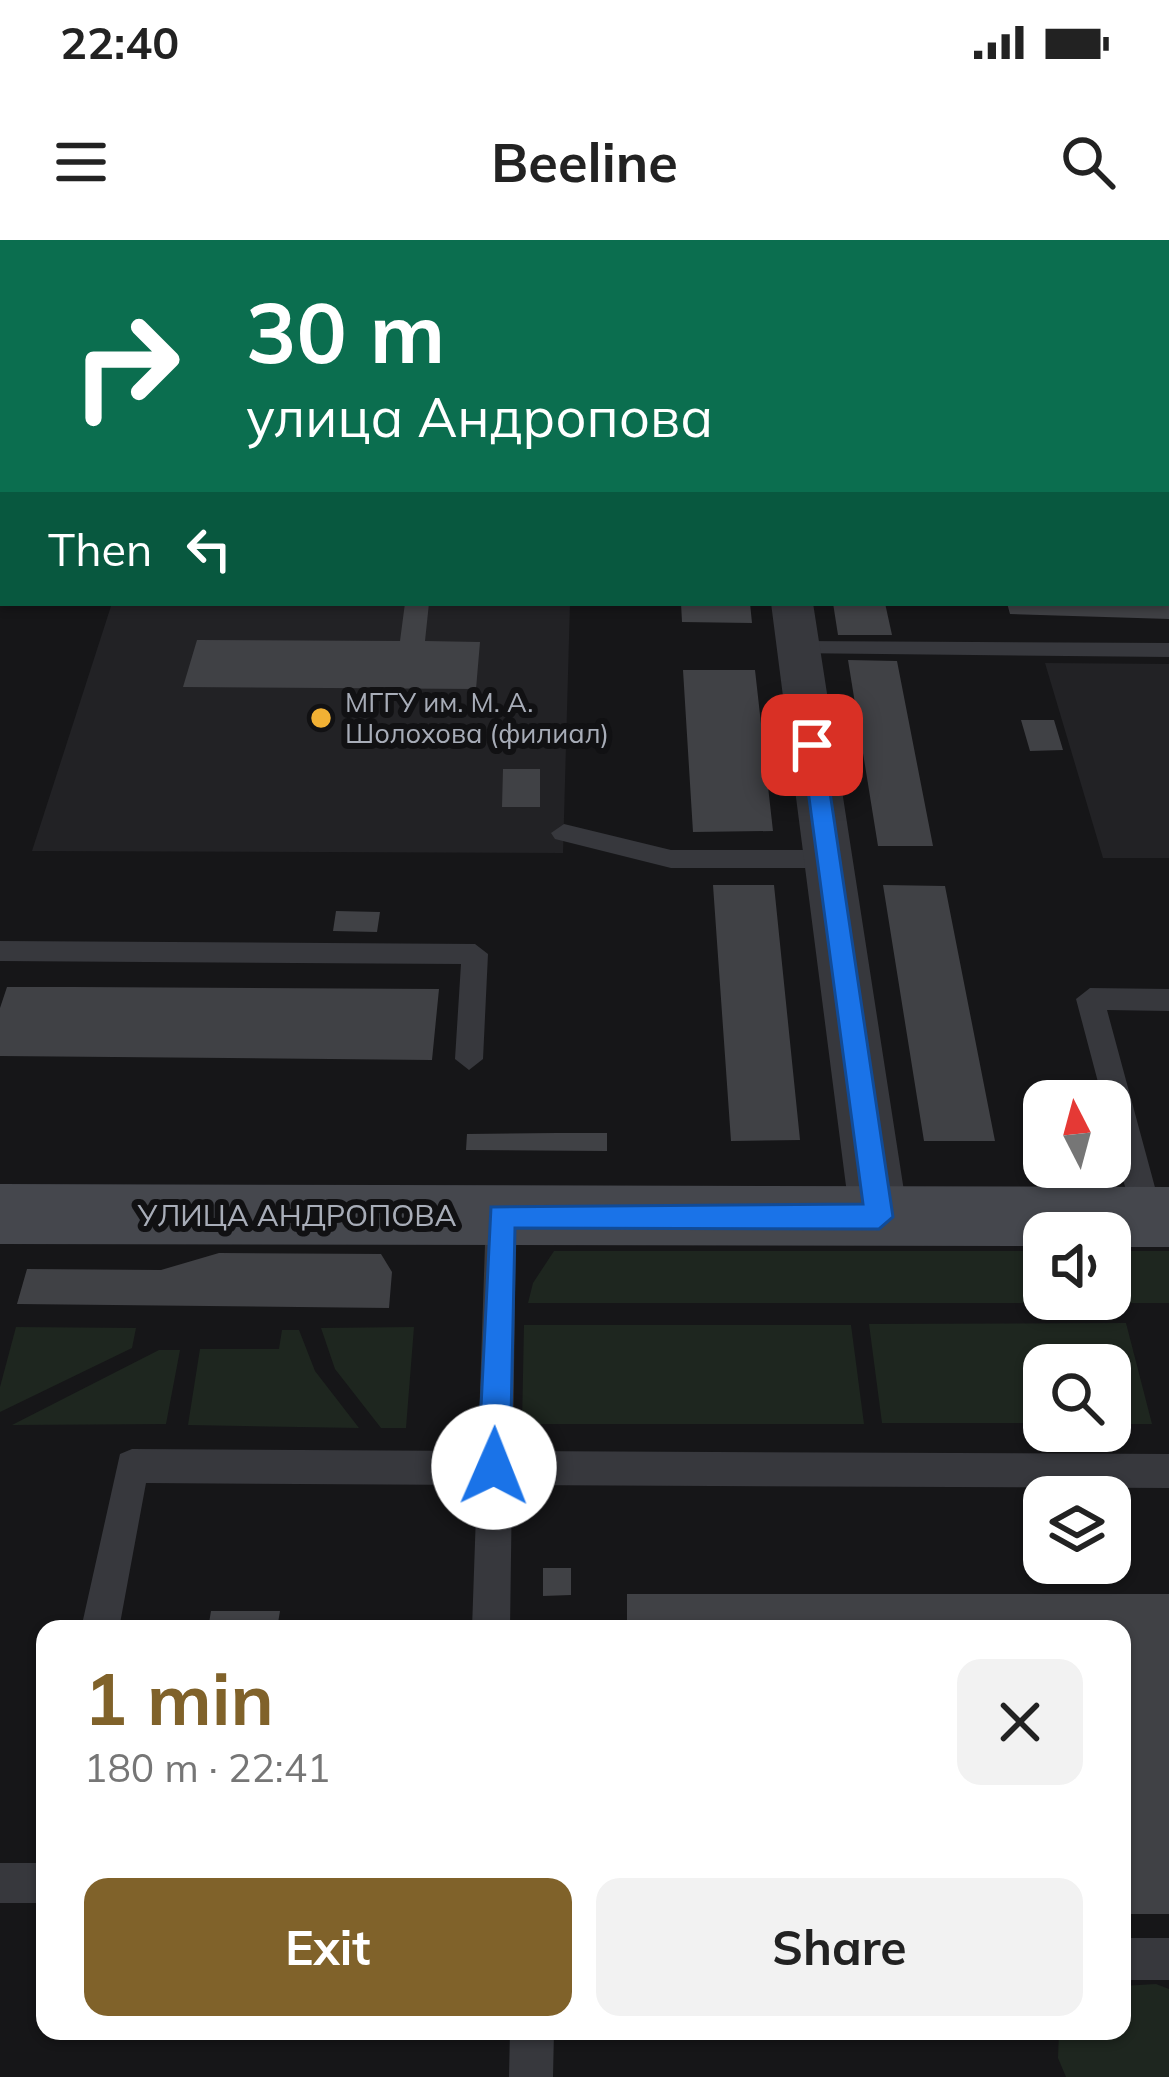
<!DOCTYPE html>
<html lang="en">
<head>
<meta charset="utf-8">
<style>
	body { margin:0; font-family:Mulish,sans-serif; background:#f2f2f2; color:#222; height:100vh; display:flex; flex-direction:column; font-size:45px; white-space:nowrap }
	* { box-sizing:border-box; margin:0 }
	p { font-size:39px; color:#767676 }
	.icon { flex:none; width:66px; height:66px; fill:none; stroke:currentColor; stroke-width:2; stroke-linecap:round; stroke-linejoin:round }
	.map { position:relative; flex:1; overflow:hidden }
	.details { position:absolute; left:36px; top:1380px; width:1095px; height:420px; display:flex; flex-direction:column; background:#fff; border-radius:24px; box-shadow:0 3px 9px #0004 }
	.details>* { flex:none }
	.top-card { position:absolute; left:0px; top:0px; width:1170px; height:366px; box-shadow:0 3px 9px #0004; background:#0b6e4f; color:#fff; overflow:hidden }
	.needle { width:78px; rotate:354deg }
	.controls { position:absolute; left:1023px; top:840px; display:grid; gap:24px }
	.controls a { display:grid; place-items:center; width:108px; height:108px; border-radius:24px; background:#fff; box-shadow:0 3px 9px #0004; font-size:60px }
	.pin { position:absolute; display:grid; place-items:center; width:102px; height:102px; color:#fff; margin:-51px; border-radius:24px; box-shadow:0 6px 18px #0006 }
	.me { position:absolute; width:132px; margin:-66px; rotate:1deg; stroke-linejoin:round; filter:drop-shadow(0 0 9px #0008) }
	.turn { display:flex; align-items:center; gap:42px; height:252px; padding:0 48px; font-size:54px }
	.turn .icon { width:156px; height:156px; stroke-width:2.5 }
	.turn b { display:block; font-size:84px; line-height:102px }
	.then { display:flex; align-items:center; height:114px; padding:0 48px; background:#0003; gap:24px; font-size:45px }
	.round { display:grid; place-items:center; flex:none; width:126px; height:126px; border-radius:24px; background:#f2f2f2 }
	.overview { display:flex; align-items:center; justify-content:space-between; height:204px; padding:0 48px }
	h1 { font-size:72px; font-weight:700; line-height:90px; color:#80622a }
	.primary-button { display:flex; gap:24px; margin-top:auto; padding:24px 48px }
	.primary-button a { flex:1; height:138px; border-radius:24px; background:#80622a; color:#fff; font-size:48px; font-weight:700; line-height:138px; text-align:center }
	.primary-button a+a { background:#f2f2f2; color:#222 }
	.status { display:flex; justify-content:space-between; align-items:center; height:84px; padding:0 60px; background:#fff; direction:ltr }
	.status svg { height:33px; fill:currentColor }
	header { display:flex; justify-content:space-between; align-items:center; height:156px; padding:0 48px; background:#fff; font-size:54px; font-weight:700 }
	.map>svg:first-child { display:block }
</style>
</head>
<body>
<div class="status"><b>22:40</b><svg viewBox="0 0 49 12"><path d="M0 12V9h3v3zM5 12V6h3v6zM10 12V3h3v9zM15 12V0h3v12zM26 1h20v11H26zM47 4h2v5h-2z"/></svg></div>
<header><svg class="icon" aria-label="menu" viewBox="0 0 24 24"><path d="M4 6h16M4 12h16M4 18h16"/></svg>Beeline<svg class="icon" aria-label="search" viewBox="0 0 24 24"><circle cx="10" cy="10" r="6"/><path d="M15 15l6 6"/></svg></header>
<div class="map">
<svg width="1169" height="1837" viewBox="0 0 1169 1837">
	<rect width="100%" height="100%" fill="#161618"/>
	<path fill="#222225" d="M112,363H570L563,613L32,611Z
		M1045,423L1169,424V618H1103Z"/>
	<path fill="#1e261f" d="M554,1011H1044V1059H1110V1011H1169V1063H528L533,1043Z
		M1126,1083L1152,1184H1110V1125H1044V1183H882L869,1084Z
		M524,1085H851L864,1184H522Z
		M16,1087L136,1088L132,1108L0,1172V1147Z
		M414,1087L406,1188H381L335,1129L321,1088Z
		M282,1090H299L315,1131L359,1188L188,1185L200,1109H279Z
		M159,1110H180L166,1184L12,1185Z
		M1156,1744L1169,1749V1837H1066L1058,1818L1059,1791H1122V1746Z"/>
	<path fill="#404145" d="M405,363H429L425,401L480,402L476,449L183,447L197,400L400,401Z
		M681,363H750L752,383L682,382Z
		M833,363H885L892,395H838Z
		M1007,363H1169V379L1010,374Z
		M848,420L897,421L933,606H878Z
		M683,430H755L773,591L693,592Z
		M1021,480H1054L1063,510L1030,511Z
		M503,529H540V567H502Z
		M713,645H774L800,900L731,901Z
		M883,645L945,646L995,901H924Z
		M336,671L380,672L377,692L333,691Z
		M7,747H75L439,749L432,820L0,816V768Z
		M557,893H607V911L466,910L467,894Z
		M219,1013L381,1014L392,1032L389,1068L17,1064L27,1029L161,1030Z
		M543,1328H571V1355L543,1356Z
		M627,1354H1169V1674H1122V1389H627Z
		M211,1371H280L277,1389H208Z"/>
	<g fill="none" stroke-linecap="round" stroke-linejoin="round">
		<path fill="#37383d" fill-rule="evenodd" d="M828,0H844L845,3H829Z
			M1119,0H1135L1136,3H1120Z
			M1167,109H1169V119H1167Z
			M1167,143L1169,144V159L1167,158Z
			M1167,249H1169V261H1167Z
			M1167,307H1169V319H1167Z
			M798,401L1169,403V417L790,413L787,408Z
			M564,584L671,610H828L841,619L828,628H671L555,599L551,593Z
			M0,701L475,704L488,714L483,819L469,830L455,819L461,724L0,721Z
			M1090,748L1169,749V771L1107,770L1163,977L1159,987L1148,990L1137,987L1133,977L1110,890V861H1103L1076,759Z
			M501,962L512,965L516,975L513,1211L1169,1214V1248L512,1245L510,1389H472L477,1245L146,1243L119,1389H81L120,1214L132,1209L478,1211L486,975L490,965Z
			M0,1623H45V1663H0Z
			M1122,1698H1169V1740H1122Z
			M510,1791H554L553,1837H509Z"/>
		<path fill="#37383d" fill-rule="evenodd" d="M726,0H756V3H726Z
			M771,363H813L908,977L900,995L879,1003L858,995L850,977Z"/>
		<path fill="#45474d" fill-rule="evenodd" d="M0,944L1169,947V1007H1110V993H1044V1006L0,1004Z"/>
	</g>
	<path fill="#1a73e8" stroke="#114b97" stroke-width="3" d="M812,498L823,505L893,977L879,989L515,988L510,1227L505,1238L494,1243L483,1238L478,1227L491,967L863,964L802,505Z"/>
	<circle fill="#f2b134" stroke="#111113" stroke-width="4.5" cx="321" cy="478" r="12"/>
	<g text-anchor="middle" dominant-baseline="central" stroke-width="12" stroke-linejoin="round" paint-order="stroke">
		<g font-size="27" fill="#a8adb8" stroke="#111113" text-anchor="start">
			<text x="345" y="462">МГГУ им. М. А.<tspan x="345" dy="31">Шолохова (филиал)</tspan></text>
		</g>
		<g font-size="30" fill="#a8adb8" stroke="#111113">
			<text x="297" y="975">УЛИЦА АНДРОПОВА</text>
		</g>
	</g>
</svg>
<div class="controls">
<a><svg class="needle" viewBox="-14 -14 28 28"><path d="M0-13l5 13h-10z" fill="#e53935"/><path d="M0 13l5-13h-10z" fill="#767676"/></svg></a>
<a><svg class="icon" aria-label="sound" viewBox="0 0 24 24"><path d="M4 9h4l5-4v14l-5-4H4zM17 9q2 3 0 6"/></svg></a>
<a><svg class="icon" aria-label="search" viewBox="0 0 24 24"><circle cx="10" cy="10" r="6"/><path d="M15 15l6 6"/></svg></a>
<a><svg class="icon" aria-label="layers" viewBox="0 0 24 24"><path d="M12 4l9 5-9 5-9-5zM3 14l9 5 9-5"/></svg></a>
</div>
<div class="pin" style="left:812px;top:505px;background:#d93025"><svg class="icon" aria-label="arrive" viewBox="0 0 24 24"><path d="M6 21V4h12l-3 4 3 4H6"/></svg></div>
<svg class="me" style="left:494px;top:1227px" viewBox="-20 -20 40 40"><circle r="19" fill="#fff"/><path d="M0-13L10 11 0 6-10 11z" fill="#1a73e8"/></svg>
<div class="top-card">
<div class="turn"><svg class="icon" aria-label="right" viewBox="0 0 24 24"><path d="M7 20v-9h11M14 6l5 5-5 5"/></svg><div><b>30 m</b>улица Андропова</div></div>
<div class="then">Then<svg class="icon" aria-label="left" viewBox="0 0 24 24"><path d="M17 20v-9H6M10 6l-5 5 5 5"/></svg></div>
</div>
<section class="details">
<div class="overview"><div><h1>1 min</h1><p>180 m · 22:41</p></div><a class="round"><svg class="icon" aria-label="close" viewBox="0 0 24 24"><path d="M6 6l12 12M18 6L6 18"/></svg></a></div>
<div class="primary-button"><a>Exit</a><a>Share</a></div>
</section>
</div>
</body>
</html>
